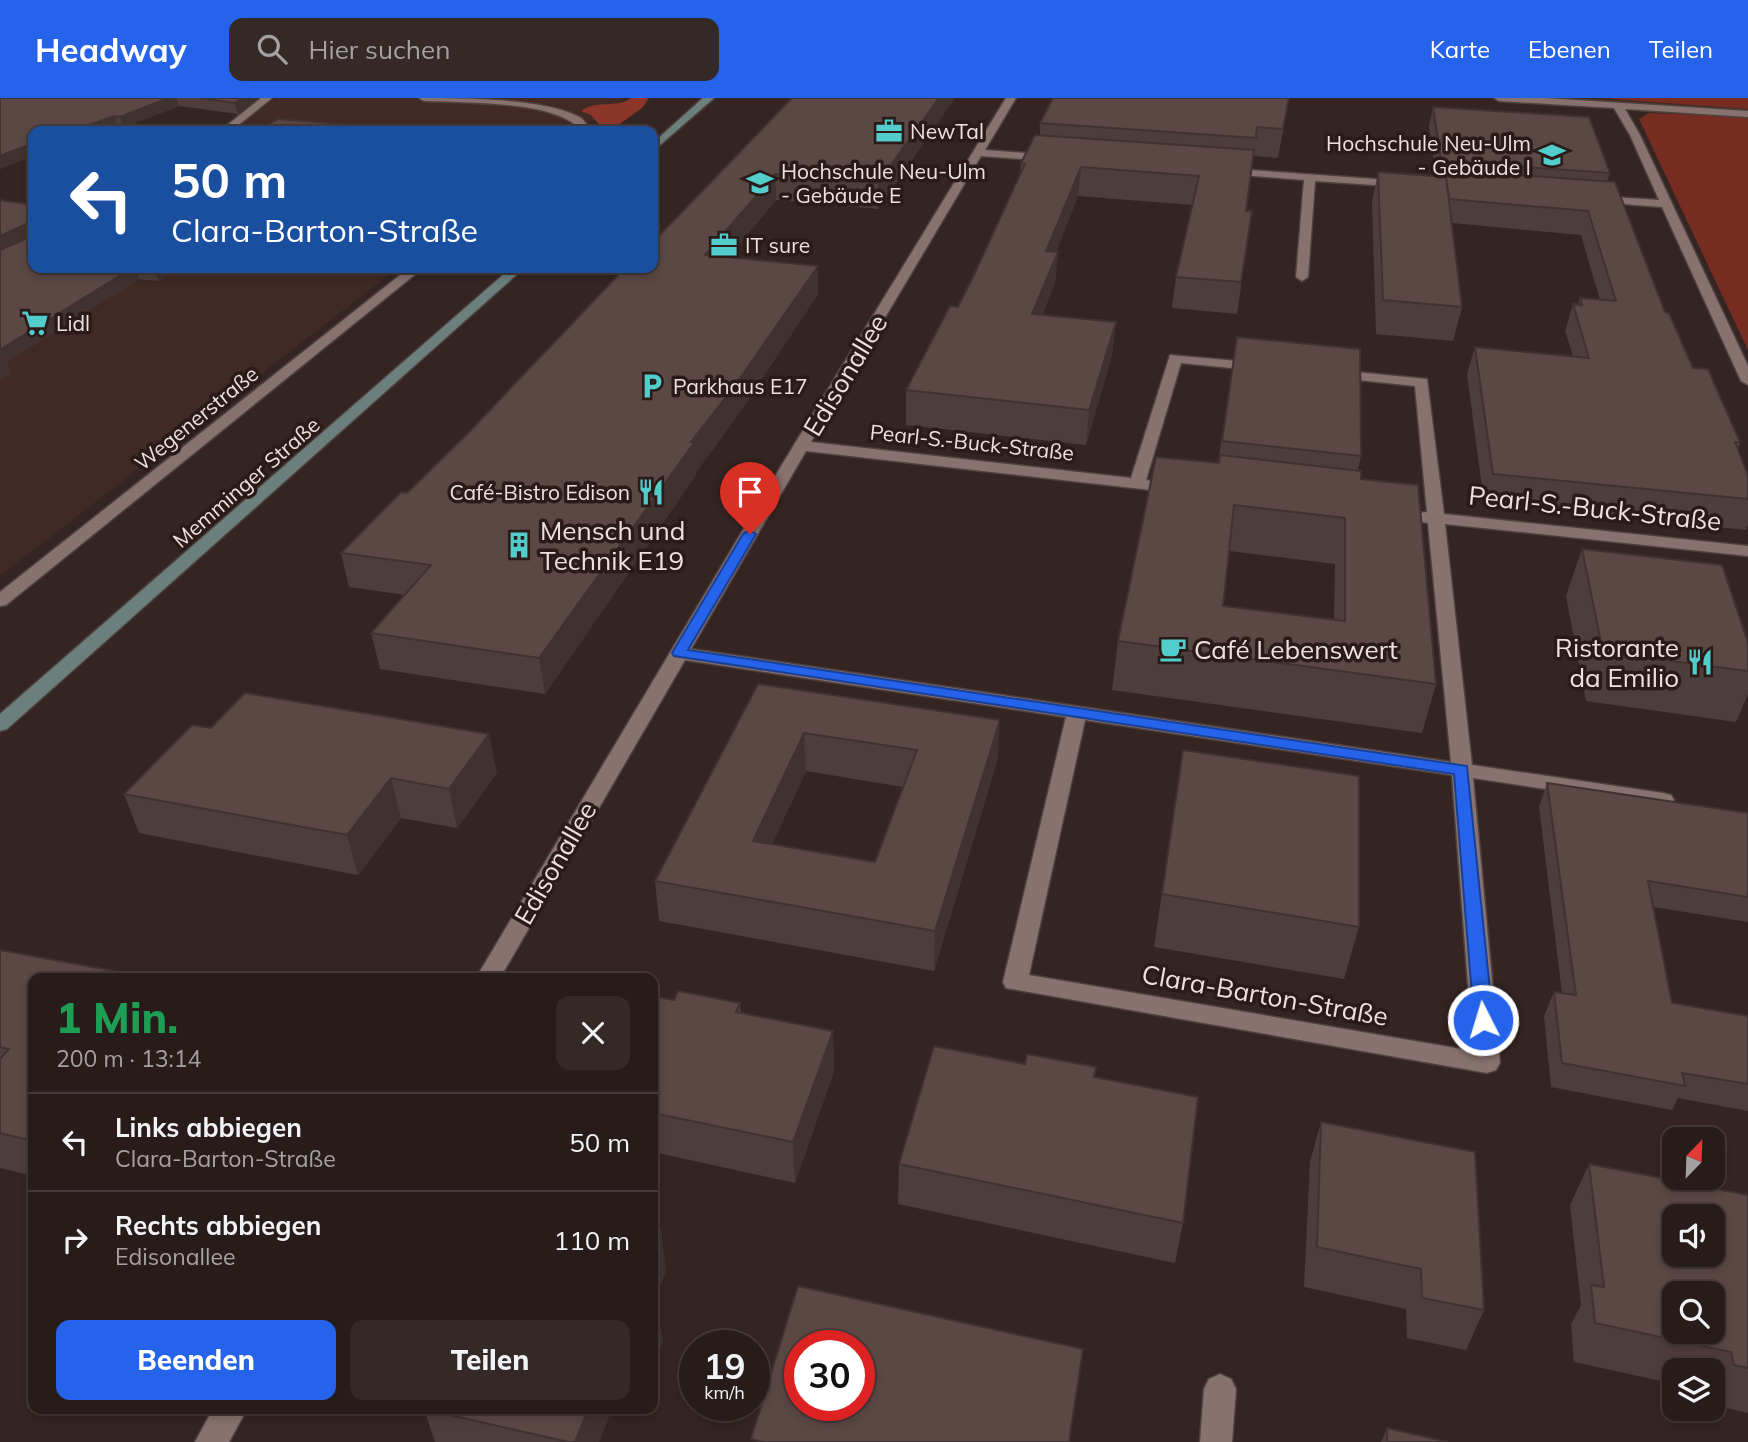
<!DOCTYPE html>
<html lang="de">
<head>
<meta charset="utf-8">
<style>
	body { margin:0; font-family:Mulish,sans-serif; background:#342927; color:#f1f3f6; height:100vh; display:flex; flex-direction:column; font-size:26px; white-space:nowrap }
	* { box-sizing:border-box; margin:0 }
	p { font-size:23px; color:#a5a1a2 }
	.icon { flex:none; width:38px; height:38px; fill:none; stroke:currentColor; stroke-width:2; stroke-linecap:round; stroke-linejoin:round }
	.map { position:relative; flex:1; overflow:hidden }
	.panel { position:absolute; left:28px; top:875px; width:630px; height:441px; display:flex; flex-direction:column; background:#281c1a; border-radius:14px; box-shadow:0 4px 10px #0003,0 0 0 2px #443a39 }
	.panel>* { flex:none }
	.top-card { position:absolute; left:28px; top:28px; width:630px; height:147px; border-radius:14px; box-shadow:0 4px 10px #0003,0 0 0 2px #443a39; background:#1a4fa0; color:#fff; overflow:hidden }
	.needle { width:46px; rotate:23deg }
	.fabs { position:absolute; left:1662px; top:1029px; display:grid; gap:14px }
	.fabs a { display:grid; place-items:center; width:63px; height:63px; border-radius:14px; background:#281c1a; box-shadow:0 4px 10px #0003,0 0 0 2px #443a39; font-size:35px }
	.speed { position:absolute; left:679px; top:1232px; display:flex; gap:14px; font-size:35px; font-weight:700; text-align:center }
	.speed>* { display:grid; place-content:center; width:91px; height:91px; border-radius:50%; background:#281c1a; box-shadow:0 4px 10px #0003,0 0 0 2px #443a39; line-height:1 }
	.speed small { font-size:18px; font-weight:400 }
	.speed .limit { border:10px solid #d22; background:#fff; color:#111 }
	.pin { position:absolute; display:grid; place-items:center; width:60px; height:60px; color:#fff; margin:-72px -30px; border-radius:50% 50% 50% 0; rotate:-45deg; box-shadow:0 0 7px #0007 }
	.pin .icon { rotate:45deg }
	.me { position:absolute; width:77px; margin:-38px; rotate:355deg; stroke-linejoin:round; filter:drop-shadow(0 0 5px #0008) }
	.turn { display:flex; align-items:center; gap:24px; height:147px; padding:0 28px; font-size:32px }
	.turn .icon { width:91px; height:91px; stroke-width:2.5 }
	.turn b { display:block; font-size:49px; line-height:60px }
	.round { display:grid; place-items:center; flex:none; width:74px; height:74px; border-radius:14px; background:#342927 }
	.head { display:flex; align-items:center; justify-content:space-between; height:119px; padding:0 28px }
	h1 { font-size:42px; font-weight:800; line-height:52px; color:#1e9e55 }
	.button { display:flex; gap:14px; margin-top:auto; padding:14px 28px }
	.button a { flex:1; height:80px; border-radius:14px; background:#2563eb; color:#fff; font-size:28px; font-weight:800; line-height:80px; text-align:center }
	.button a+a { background:#342927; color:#f1f3f6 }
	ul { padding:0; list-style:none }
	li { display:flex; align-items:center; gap:21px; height:98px; padding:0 28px; border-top:2px solid #443a39 }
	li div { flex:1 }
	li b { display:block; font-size:26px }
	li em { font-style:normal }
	header { display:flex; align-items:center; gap:42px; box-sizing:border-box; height:98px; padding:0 35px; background:#2563eb; color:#fff }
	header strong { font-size:33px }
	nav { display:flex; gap:38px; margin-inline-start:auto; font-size:24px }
	.search { width:490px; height:63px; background:#342927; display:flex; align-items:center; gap:18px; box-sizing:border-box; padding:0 24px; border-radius:14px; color:#a5a1a2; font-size:26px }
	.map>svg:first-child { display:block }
</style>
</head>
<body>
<header>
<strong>Headway</strong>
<div class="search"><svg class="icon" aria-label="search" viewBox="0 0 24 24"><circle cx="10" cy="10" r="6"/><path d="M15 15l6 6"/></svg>Hier suchen</div>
<nav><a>Karte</a><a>Ebenen</a><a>Teilen</a></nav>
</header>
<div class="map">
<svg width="1748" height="1344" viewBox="0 0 1748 1344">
	<rect width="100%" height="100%" fill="#352522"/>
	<path fill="#412925" d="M276,0H625L580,33H231Z
		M1541,0H1748V14Z
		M0,166L33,170H398L0,478Z"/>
	<path fill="#762c21" d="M1612,0H1748V11L1613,1Z
		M1649,15L1748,19V252L1639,21Z"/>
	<path fill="#8b3629" d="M631,0H649L642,10L610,33H605L591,17L581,13C597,1 616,11 631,0Z"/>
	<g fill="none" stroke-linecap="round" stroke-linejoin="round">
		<g stroke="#4e413e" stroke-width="3">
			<path id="street" d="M261,0H272L231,33H220Z
				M419,0C460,0 548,0 581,20C585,23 588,29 591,33H581C559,2 461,5 424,3Z
				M1006,0H1016L985,52L1051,57L1056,60L1051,63L981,58L811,344L1131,380L1170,257L1261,265L1268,269L1261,273L1181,265L1146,382L1157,384L1159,387L1151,392L806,353L691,551L1451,664L1428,425L1417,423L1415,419L1417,415L1427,414L1415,288L1330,279L1328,276L1330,273L1335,272L1427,281L1444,416L1748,448V458L1445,426L1472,667L1663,695L1671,697L1674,702L1671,707L1663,709L1473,680L1500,965L1496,972L1487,975L1006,890L1003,884L1066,619L685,562L500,880H476L783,365ZM1085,622L1452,677L1473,953L1029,877Z
				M1494,0H1545L1748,13V19L1625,11L1640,37L1748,268V287L1741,283L1662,109L1596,104L1590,101L1596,98L1659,102L1630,37L1614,10L1499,3Z
				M1222,70L1403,83L1409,86L1403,89L1315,83L1308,179L1302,183L1296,179L1304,82L1218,75V71Z
				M409,170H423L6,507L0,508V494Z
				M1220,1276L1231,1281L1236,1291L1232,1344H1200L1204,1291L1209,1281Z
				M213,1311H247L229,1344H195Z"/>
		</g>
		<g stroke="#4e413e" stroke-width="3">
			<path id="secondary" d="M703,0H714L653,53V45Z
				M511,170H524L7,631L0,633V616Z"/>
		</g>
		<use href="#street" fill="#87726f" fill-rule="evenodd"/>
		<use href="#secondary" fill="#6b807d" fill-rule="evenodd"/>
	</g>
	<path fill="#4e3e3b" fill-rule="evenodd" d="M0,0H257L238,16L179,8L123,30H118L33,33V58L0,71Z
		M792,0H955L878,111L776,102L728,160L818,196L738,317L696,374V377L545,596L380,571L371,535L405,497L349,489L341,455L407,395L470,333L653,170Z
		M1289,0L1278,60L1253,58L1246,113H1252L1237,216L1172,210L1176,179L1193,107L1078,98L1056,154H1058L1055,185L1042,217L1116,224L1112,257L1086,347L906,327V292L958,209L973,179L1020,77L1021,65L1040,37V25Z
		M1433,9L1610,75L1607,83L1665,214L1693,270L1740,344L1738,351L1748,377V427L1746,432L1484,405L1467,276L1475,249L1573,258L1565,233L1573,206L1578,207L1580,200L1600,202L1581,137L1452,125L1462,209L1453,243L1376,236L1372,104L1378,74L1436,78L1429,28Z
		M0,102L33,107V170H179L158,183L139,181L7,264L11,275L0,282Z
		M1237,239L1361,358L1358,372L1436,586L1422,635L1112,592L1118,543L1218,365ZM1229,453L1335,466L1334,522L1223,508Z
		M1582,451L1748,545V596L1736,624L1586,603L1566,498Z
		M758,586L998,660L934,873L659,823L655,783ZM806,673L903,689L875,764L772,746Z
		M1183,652L1359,829L1344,881L1154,849Z
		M497,675L457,730L401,720L358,777L139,735L124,696Z
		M1547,685L1748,715V824L1653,809L1672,905L1748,918V1013L1678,1000L1672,1012L1551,989L1544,918L1554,894L1562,895L1539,709Z
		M0,852L33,880V1078L0,1070Z
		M653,898L674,902L740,905L741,915L833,933L834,973L795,1085L653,1054Z
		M1095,979L1183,1125L1175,1165L898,1106L899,1066Z
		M1321,1024L1484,1212L1466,1252L1407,1240L1406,1211L1304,1189L1310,1064Z
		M1589,1066L1748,1097V1315L1713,1307V1272H1675V1286L1574,1264L1571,1226L1581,1207L1570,1107Z
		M424,1311H612L599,1344H435Z
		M1387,1330L1448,1344H1381Z"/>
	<path fill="#403230" d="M168,0H177L179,8L123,30L120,19Z
		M241,0H257L238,16L235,5Z
		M939,0H955L878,111V85Z
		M115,18L118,30L108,33H71Z
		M33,45V58L0,71V58Z
		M1081,69L1078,98L1044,184L1046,153Z
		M775,76L776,102L707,186L705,157Z
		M28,125L32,138L0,153V138Z
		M1058,154L1055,185L1030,249L1032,216Z
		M818,168V196L738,317L696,374V377L545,596L539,560Z
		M132,170H135L139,181L7,264L11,275L0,282V252Z
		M154,170H179L158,183Z
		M1116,224L1112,257L1086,347L1089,312Z
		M1000,622L998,660L934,873L935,833Z
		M804,635L806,673L755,783L753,743Z
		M489,636L497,675L457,730L449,691Z
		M391,680L401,720L358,777L347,737Z
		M833,933L834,973L795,1085L793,1044Z
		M661,1133L666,1173L653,1209V1153Z
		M656,1204L663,1243L653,1269V1213Z
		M588,1311H612L599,1344H575Z"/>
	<path fill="#5b4845" stroke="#403230" stroke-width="2" fill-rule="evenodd" d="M0,0H168L120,19L115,18L71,33H33V45L0,58Z
		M199,0H241L235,5Z
		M792,0H939L878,85L775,76L705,157L818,168L736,286L691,344L694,345L539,560L371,535L431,467L341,455L401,394L407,395L470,333L625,170H653V144Z
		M1053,0H1289L1283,31L1257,29L1256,40L1040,25Z
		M1433,9L1589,19L1610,75L1441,63Z
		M278,21L405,31L401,33H255Z
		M1035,37L1254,52L1246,113H1252L1241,184L1176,179L1199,78L1081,69L1046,153L1058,154L1032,216L1116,224L1089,312L906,292L950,208L958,209L973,179L1025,66L1021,65Z
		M1444,72L1615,84L1665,214L1669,215L1693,270L1708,271L1740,344H1735L1748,377V401L1493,376L1475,249L1589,260L1573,206L1582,207L1580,200L1616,203L1588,113L1449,101L1446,79L1445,78Z
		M1378,74L1446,79L1462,209L1383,202Z
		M0,102L33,107V170H132L0,252V152L30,139L31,126L28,125L0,138Z
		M1237,239L1360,251L1361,358L1222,343Z
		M1220,357L1361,373V381L1418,387L1436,586L1118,543L1156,359L1219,365ZM1234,407L1345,420V523L1223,508Z
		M1582,451L1722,467L1748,545V573L1603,554Z
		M758,586L1000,622L935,833L655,783ZM804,635L917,652L875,764L753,743Z
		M245,595L489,636L449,691L391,680L347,737L124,696L192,627L211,630Z
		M1183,652L1359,678V829L1162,796Z
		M1547,685L1748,715V799L1648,783L1672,905L1748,918V986L1682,975L1685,988L1562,965L1554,894L1576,897Z
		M0,852L152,880H33V1043L0,1035V961L9,951L0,949Z
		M678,893L740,905L736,914L833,933L793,1044L653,1015V898L674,902Z
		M934,948L1025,966L1027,956L1096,969L1094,979L1198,999L1183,1125L899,1066Z
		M1321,1024L1475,1054L1484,1212L1422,1200L1421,1171L1317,1149Z
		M1589,1066L1748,1097V1270L1734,1267L1731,1254L1595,1225L1591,1187L1604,1189ZM1675,1118H1713V1157H1675ZM1675,1195H1713V1234H1675Z
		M653,1131L661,1133L653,1153Z
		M798,1188L1083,1251L1069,1344H763L751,1341ZM800,1248H859V1307H800Z
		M653,1203L656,1204L653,1213Z
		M424,1311H588L575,1344H568Z
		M1387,1330L1448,1344H1387Z"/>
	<path fill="#2563eb" stroke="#184099" stroke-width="2" d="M750,432L756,436L688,552L1467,668L1493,922L1490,928L1483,930L1477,928L1474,922L1454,676L674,558L672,555L743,436Z"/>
	<defs>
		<g id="office-bare" transform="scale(2.1)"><path d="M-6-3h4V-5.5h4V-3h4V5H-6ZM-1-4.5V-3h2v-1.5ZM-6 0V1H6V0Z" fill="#53cdcb" stroke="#2b1b18" stroke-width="2.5" paint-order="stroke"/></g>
		<g id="university-bare" transform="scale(2.1)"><path d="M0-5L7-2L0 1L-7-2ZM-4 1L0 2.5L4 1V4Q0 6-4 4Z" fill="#53cdcb" stroke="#2b1b18" stroke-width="2.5" paint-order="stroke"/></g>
		<g id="supermarket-bare" transform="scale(2.1)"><path d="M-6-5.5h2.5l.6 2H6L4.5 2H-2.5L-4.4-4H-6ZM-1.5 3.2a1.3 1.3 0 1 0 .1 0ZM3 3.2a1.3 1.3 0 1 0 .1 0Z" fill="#53cdcb" stroke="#2b1b18" stroke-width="2.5" paint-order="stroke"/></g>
		<g id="parking-bare" transform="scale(2.1)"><path d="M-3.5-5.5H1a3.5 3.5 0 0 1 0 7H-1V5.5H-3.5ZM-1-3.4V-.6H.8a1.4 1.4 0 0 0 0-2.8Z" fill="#53cdcb" stroke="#2b1b18" stroke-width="2.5" paint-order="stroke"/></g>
		<g id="restaurant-bare" transform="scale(2.1)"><path d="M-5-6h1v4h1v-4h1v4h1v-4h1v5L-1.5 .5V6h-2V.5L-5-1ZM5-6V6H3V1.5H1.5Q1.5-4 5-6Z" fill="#53cdcb" stroke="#2b1b18" stroke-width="2.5" paint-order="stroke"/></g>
		<g id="building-bare" transform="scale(2.1)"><path d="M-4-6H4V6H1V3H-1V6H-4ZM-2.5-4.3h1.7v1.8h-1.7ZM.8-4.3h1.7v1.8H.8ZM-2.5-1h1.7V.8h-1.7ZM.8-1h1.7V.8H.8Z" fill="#53cdcb" stroke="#2b1b18" stroke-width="2.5" paint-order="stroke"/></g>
		<g id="cafe-bare" transform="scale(2.1)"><path d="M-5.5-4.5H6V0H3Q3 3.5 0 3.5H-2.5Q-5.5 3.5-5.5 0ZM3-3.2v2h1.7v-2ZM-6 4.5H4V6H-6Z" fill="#53cdcb" stroke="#2b1b18" stroke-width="2.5" paint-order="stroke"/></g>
	</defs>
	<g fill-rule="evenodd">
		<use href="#office-bare" x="889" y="33"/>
		<use href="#university-bare" x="1552" y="57"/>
		<use href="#university-bare" x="760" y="85"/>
		<use href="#office-bare" x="724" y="147"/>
		<use href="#supermarket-bare" x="35" y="225"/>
		<use href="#parking-bare" x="652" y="288"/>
		<use href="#restaurant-bare" x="651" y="394"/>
		<use href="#building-bare" x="519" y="447"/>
		<use href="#cafe-bare" x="1173" y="551"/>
		<use href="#restaurant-bare" x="1700" y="564"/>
	</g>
	<g text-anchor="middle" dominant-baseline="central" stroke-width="7" stroke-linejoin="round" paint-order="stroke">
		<g font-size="21" fill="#ece1df" stroke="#2b1b18" text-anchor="start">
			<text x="910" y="33">NewTal</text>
			<text x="1531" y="45" text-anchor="end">Hochschule Neu-Ulm<tspan x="1531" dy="24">- Gebäude I</tspan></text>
			<text x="781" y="73">Hochschule Neu-Ulm<tspan x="781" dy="24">- Gebäude E</tspan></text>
			<text x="745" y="147">IT sure</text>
			<text x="56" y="225">Lidl</text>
			<text x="673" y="288">Parkhaus E17</text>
			<text x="630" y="394" text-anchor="end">Café-Bistro Edison</text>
		</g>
		<g font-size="21" fill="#ece1df" stroke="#2b1b18">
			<text transform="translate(196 320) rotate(-39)">Wegenerstraße</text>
			<text transform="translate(972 344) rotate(6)">Pearl-S.-Buck-Straße</text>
			<text transform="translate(246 384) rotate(-41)">Memminger Straße</text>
		</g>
		<g font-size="26" fill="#ece1df" stroke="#2b1b18">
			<text transform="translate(845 277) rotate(-59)">Edisonallee</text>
			<text transform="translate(1595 410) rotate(6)">Pearl-S.-Buck-Straße</text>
			<text transform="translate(555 765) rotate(-60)">Edisonallee</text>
			<text transform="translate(1265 897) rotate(10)">Clara-Barton-Straße</text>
		</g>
		<g font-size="26" fill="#ece1df" stroke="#2b1b18" text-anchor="start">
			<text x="540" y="432">Mensch und<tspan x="540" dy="30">Technik E19</tspan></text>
			<text x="1679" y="549" text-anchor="end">Ristorante<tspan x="1679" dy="30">da Emilio</tspan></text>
			<text x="1194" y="551">Café Lebenswert</text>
		</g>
	</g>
</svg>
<div class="fabs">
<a><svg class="needle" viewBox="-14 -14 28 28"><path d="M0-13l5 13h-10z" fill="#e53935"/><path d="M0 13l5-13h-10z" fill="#a5a1a2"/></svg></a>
<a><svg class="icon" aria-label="sound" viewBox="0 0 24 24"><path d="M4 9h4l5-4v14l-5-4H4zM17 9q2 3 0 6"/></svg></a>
<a><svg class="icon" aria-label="search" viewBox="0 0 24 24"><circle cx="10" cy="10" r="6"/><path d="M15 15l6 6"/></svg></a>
<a><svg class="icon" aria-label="layers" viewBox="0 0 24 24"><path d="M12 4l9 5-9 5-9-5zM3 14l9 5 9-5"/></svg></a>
</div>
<div class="speed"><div>19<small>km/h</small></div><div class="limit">30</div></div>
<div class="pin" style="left:750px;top:436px;background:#d93025"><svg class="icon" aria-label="arrive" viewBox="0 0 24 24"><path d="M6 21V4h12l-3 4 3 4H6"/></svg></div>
<svg class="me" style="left:1483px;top:922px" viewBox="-20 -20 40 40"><circle r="17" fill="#2563eb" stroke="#fff" stroke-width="3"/><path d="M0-11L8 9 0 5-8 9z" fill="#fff"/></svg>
<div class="top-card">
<div class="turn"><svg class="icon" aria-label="left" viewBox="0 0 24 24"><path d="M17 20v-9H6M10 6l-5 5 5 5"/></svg><div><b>50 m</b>Clara-Barton-Straße</div></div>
</div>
<section class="panel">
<div class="head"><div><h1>1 Min.</h1><p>200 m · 13:14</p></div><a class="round"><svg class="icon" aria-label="close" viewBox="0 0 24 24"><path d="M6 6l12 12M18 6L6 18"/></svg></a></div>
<ul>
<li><svg class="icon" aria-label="left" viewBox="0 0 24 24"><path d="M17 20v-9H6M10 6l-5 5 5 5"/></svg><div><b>Links abbiegen</b><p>Clara-Barton-Straße</p></div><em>50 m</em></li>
<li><svg class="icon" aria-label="right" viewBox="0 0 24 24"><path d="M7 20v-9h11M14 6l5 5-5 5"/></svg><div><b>Rechts abbiegen</b><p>Edisonallee</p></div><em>110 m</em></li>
</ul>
<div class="button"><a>Beenden</a><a>Teilen</a></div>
</section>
</div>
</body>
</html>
